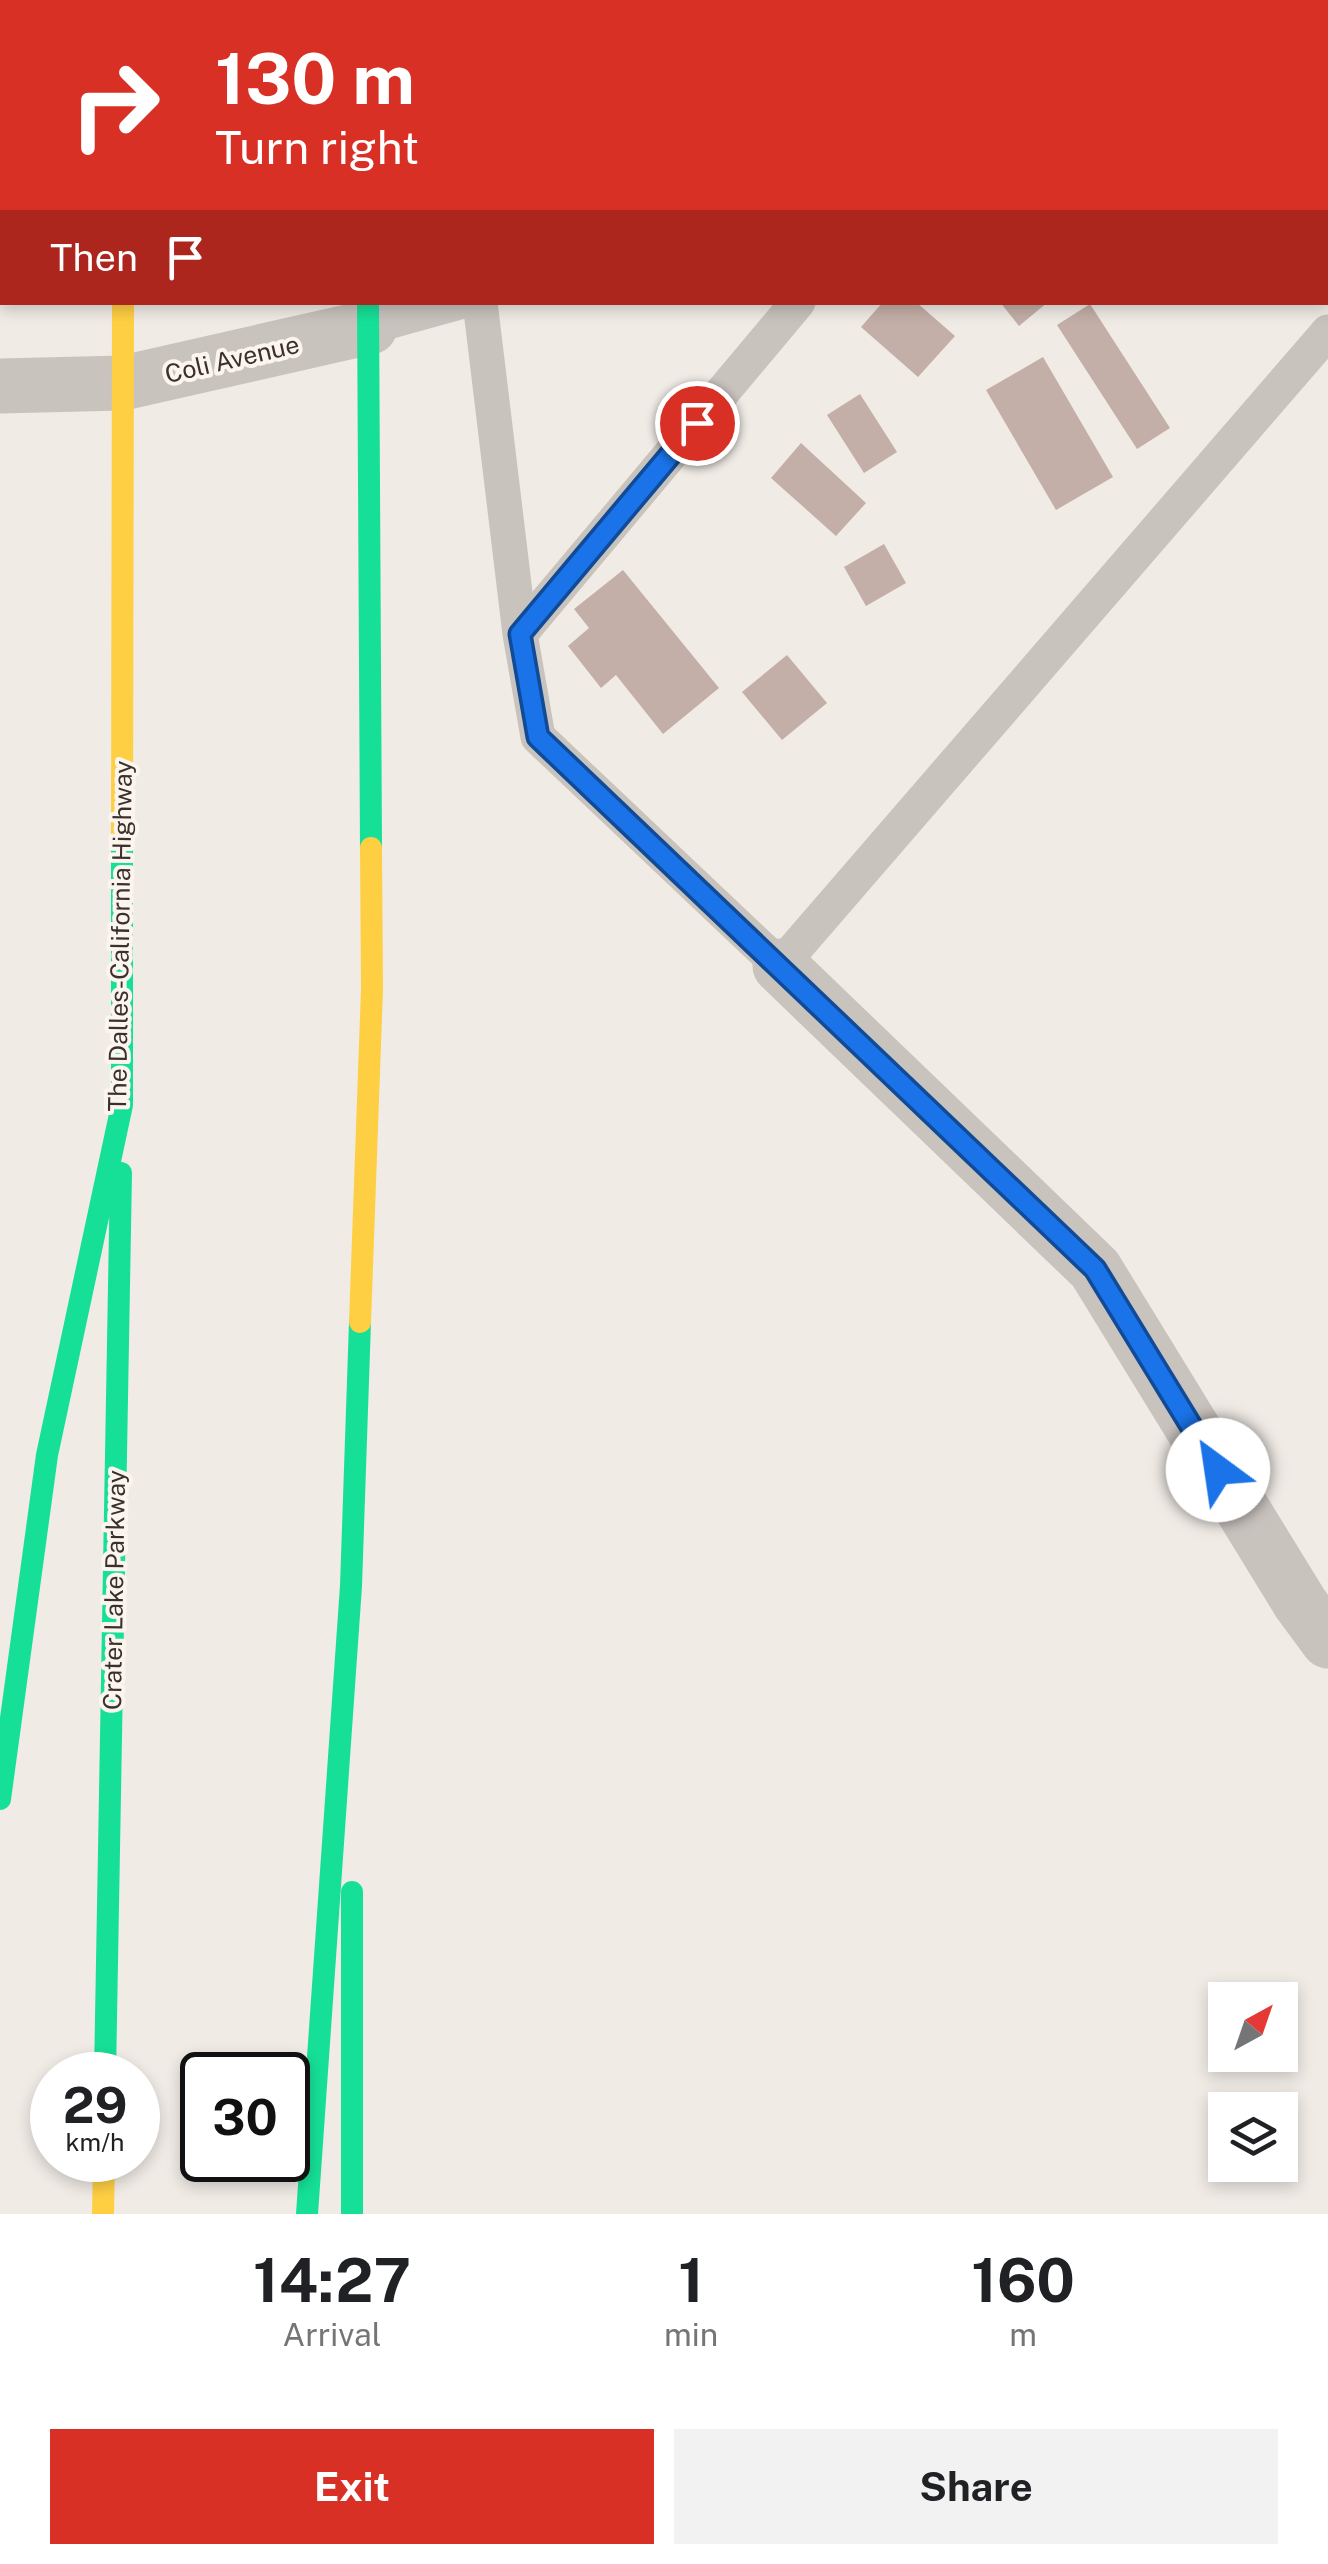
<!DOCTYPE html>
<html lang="en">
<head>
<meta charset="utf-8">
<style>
	body { margin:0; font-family:"Public Sans",sans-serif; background:#f2f2f2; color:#202124; height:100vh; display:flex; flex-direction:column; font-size:38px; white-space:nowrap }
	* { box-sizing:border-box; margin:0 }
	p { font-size:32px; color:#757577 }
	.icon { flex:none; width:55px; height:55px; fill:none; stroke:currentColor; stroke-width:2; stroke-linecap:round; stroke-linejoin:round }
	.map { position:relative; height:2214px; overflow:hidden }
	.panel { display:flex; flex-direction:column; background:#fff; flex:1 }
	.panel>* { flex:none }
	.top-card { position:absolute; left:0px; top:0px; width:1330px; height:305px; box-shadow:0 5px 15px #0003; background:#d93025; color:#fff; overflow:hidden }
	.needle { width:65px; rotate:40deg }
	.buttons { position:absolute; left:1208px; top:1982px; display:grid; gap:20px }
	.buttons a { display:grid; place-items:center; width:90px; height:90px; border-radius:0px; background:#fff; box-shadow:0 5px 15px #0003; font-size:50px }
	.speed { position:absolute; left:30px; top:2052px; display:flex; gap:20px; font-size:50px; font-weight:700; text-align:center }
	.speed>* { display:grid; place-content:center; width:130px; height:130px; border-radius:50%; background:#fff; box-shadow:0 5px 15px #0003; line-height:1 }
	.speed small { font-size:25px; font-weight:400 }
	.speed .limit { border:5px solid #111; border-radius:15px; background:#fff; color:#111 }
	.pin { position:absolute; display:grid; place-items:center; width:85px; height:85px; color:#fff; margin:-42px; border:5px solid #fff; border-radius:50%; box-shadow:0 2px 10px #0007 }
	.me { position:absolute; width:110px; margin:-55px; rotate:329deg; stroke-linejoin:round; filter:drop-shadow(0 0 8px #0008) }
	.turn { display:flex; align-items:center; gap:35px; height:210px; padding:0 50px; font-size:45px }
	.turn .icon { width:130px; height:130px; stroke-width:2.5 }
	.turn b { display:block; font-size:70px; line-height:85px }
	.then { display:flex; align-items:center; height:95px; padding:0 50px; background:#0003; gap:20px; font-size:38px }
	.eta { display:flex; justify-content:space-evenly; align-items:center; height:170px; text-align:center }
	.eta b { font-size:60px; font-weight:700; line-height:70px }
	.cta { display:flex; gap:20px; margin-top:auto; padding:20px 50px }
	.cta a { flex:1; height:115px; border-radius:0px; background:#d93025; color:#fff; font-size:40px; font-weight:700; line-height:115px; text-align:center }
	.cta a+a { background:#f2f2f2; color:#202124 }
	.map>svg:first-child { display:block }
</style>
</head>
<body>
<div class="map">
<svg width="1328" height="2214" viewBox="0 0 1328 2214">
	<rect width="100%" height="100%" fill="#f0ebe5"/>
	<path fill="#c3afa7" d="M883,302H916L955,336L918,377L861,327Z
		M1000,302H1048L1019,326Z
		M1090,304L1170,428L1137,449L1057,325Z
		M1043,357L1113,477L1056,510L986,390Z
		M860,394L897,452L864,473L827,415Z
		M801,443L866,503L836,536L771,478Z
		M884,544L906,583L866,606L844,567Z
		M623,570L719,688L663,734L616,675L601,688L568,646L589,628L574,609Z
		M787,655L827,703L782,740L742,692Z"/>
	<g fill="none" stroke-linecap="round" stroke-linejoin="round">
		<path stroke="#c9c3be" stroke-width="35" d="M516,2L518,0
			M1051,2L1053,0
			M480,302L520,634L538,737L780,966L1328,332
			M370,327L460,302
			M520,634L798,302"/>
		<path stroke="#c9c3be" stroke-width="55" d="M0,386L123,383L370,327
			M780,966L1095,1269L1300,1603L1328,1641"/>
		<path stroke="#16e098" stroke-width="22" d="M368,302L371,848
			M0,1799L47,1455L122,1105V834
			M352,1892V2214
			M105,2075L121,1173
			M307,2214L351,1586L360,1322"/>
		<path stroke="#ffcf43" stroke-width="22" d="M126,0V2
			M341,0V2
			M122,834L123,302
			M360,1322L372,989L371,848
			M103,2214L104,2160"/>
	</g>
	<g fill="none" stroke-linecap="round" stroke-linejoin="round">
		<g stroke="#114b97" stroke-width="25">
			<path id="route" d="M697,423L520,634L538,737L1095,1269L1218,1470"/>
		</g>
		<use href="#route" stroke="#1a73e8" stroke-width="18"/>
	</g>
	<g text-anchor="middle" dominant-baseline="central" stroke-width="8" stroke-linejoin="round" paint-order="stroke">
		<g font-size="25" fill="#3b302b" stroke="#fbf5ee">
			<text transform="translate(232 359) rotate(-13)">Coli Avenue</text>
			<text transform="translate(120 936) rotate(-89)">The Dalles-California Highway</text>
			<text transform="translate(114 1590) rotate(-89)">Crater Lake Parkway</text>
		</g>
	</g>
</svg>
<div class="buttons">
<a><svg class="needle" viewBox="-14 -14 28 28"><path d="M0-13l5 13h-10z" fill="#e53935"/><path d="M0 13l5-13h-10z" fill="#757577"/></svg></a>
<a><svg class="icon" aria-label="layers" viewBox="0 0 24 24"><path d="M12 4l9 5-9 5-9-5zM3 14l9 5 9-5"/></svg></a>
</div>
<div class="speed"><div>29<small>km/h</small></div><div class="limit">30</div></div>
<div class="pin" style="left:697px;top:423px;background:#d93025"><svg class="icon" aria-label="arrive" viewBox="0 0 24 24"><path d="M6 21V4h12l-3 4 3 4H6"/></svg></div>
<svg class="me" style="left:1218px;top:1470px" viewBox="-20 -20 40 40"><circle r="19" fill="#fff"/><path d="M0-13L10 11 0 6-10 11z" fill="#1a73e8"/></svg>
<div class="top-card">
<div class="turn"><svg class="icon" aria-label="right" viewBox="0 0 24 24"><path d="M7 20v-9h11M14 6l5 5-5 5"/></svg><div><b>130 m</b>Turn right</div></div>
<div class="then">Then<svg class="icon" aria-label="arrive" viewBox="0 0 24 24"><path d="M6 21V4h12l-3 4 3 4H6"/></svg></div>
</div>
</div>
<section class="panel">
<div class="eta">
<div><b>14:27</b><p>Arrival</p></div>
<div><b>1</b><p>min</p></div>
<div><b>160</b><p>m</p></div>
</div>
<div class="cta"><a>Exit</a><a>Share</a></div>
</section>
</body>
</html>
